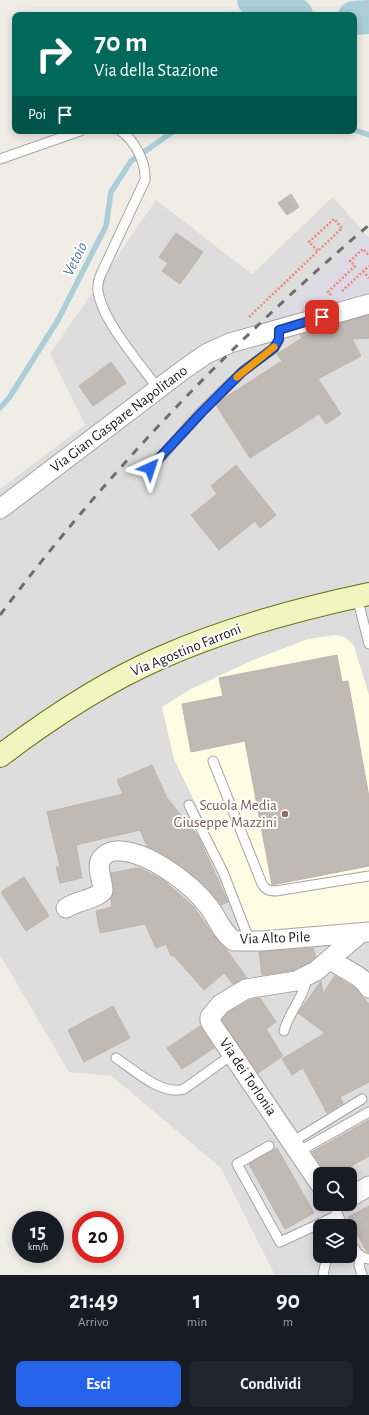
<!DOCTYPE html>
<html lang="it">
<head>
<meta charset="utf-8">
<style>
	body { margin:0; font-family:"Alegreya Sans",sans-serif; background:#20242c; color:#f1f3f6; height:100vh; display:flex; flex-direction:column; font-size:15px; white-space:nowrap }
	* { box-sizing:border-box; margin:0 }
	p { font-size:13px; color:#9ea1a6 }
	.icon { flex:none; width:22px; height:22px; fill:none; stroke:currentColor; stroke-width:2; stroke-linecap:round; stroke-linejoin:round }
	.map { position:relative; height:1275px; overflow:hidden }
	.panel { display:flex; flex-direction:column; background:#171b24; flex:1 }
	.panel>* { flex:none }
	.top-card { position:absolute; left:12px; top:12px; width:345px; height:122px; border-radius:8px; box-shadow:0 2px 10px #0003; background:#00695c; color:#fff; overflow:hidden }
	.buttons { position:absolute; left:313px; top:1167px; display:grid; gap:8px }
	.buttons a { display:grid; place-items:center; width:44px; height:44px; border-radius:8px; background:#171b24; box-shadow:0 2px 10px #0003; font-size:20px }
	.speed { position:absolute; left:12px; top:1211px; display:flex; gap:8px; font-size:20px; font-weight:700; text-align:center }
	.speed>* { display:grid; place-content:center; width:52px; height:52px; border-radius:50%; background:#171b24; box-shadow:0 2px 10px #0003; line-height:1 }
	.speed small { font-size:10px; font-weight:400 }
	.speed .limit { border:6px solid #d22; background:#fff; color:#111 }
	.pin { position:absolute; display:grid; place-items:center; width:34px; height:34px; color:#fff; margin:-17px; border-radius:8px; box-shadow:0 2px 6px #0006 }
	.me { position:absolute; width:44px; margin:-22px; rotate:42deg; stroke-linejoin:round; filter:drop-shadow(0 0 3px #0008) }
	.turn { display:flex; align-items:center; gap:14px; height:84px; padding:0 16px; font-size:18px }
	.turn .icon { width:52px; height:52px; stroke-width:2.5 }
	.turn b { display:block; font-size:28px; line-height:34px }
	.then { display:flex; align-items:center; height:38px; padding:0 16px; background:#0003; gap:8px; font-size:15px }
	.eta { display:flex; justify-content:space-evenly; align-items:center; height:68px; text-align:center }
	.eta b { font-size:24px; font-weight:700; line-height:28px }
	.primary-button { display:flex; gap:8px; margin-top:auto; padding:8px 16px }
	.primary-button a { flex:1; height:46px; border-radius:8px; background:#2563eb; color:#fff; font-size:16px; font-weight:700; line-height:46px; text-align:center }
	.primary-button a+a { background:#20242c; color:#f1f3f6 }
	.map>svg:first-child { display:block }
</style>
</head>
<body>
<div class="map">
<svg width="369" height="1275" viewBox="0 0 369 1275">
	<rect width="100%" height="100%" fill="#f0ede7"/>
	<path fill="#dedddd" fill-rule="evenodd" d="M333,197L369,238V1275H275L221,1168L112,1076L69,1072L0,955V489L85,425L50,354L156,200L252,274ZM320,1174H350V1204H320ZM320,1226H350V1256H320Z"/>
	<path fill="#fcfde3" d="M336,635L346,638L354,646L369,695V927L256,935L248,926L227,869L174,759L162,707L191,689L251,661L308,639Z"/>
	<path fill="#dcdbe5" d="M366,235L369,238V291L270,324Z"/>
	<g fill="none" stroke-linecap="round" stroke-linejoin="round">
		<path stroke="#abced9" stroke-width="5.5" d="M354,130L369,135
			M0,408L9,398L58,320L106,226L111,192L131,161L174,131"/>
		<path stroke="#abced9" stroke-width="34" d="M254,0L296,15
			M354,18L369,17"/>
	</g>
	<path fill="#c0b9b4" stroke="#c0b4ab" d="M291,194L299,207L287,215L278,203Z
		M176,233L203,252L180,284L162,271L168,263L159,257Z
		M369,315V338L352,339L361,356L318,379L341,414L326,424L319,414L250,458L216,405L223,399L282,361L277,354L302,338L300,335Z
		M111,362L126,383L93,406L79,386Z
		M236,465L276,515L260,528L255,521L219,550L191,515L217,494L211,486Z
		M337,655L342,682L348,681L369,797V866L272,885L245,741L191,752L182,704L223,696L219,678Z
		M152,765L167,798L198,836L228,902L221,905L209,890L188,871L163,854L147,846L140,830L76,845L82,878L60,883L56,867H60L47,812L123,794L117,780Z
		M137,868H140L163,880L193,906L214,936L226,949L247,978L233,984L224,973L204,990L173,955L171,956L166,944L156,948L145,924L100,933L96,911L112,907L111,899L114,890L111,873Z
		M24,877L49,916L26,931L1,892Z
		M313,948L316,957L310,962L291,971L262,975L259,952Z
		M335,976L354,987L369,1004V1082L340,1097L343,1103L327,1113L303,1068L292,1075L282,1059L325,1033L298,1013L321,981L323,993Z
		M260,998L276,1022L266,1029L283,1056L258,1073L222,1020L228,1012L250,1000Z
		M113,1006L130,1038L84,1062L68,1030Z
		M200,1026L214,1048L182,1069L167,1048Z
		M369,1120V1156L337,1174H327L312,1152Z
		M277,1148L314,1213L285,1229L249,1164Z
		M369,1206V1253L367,1252L348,1217Z"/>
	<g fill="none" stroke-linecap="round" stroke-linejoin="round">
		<g stroke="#a4a4a4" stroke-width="11">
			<path id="lane" d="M121,131C135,141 146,162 145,180L102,272C99,278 97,284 98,291C102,321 140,363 158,389
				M0,159L80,131
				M150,469L202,411L242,372L274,348L279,339V330
				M357,597L369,644
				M213,761L262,884C266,890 269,891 276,891L369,876
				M189,805L223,872L250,942
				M284,1031C289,1011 305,997 307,976
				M116,1058C134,1070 162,1096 184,1089L233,1054
				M292,1142L362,1099
				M269,1146L237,1164L280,1242L338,1215
				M298,1152L369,1112
				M336,1204V1211L343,1226
				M350,1241C354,1250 359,1258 369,1259
				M360,1256L359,1265L362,1275
				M323,1275L327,1256"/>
		</g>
		<g stroke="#a4a4a4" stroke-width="21">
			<path id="street" d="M0,509L183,370L206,354L230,343L369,304
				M66,908C76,901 96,899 103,891C103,882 97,869 100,861C104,853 113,850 121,851C150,853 192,884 209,907C218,919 222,933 234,941H262L369,932
				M331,960C344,970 361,974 369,988
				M320,1184L215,1029L210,1021V1017L221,1004L246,989L296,981L316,971L359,934
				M350,1197L369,1186"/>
		</g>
		<g stroke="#64700e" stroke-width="24">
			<path id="secondary" d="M0,756C50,718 103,683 160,658C227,628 298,609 369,594"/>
		</g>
		<path stroke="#ef8779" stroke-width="2.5" stroke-dasharray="2 2" stroke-linecap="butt" d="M363,271L369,278
			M342,291L369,266
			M331,295L328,292L355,266L350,261L363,249L369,256
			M249,317L318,251L309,242L334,219L342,228L318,251"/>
		<use href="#lane" stroke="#fff" stroke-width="9"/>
		<use href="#street" stroke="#fff" stroke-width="19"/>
		<use href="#secondary" stroke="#f1f5c0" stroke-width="22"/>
		<path stroke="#6e6e6e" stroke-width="3" stroke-dasharray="8 8" stroke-linecap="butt" d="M0,615C108,471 232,342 369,225"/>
	</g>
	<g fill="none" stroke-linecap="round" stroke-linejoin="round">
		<g stroke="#184099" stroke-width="10">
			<path id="route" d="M150,468L202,412L242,372L274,348L279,339V330L322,317"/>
		</g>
		<use href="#route" stroke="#2563eb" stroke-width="7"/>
		<path stroke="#f59e0b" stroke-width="7" d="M237,377L274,347"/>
	</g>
	<circle fill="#8d6e63" stroke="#fff" stroke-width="1.5" cx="285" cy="814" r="4"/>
	<g text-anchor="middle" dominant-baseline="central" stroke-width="4" stroke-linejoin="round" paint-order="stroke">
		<g font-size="15" fill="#202020" stroke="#fff">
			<text transform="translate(119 419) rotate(-37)">Via Gian Gaspare Napolitano</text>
			<text transform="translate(186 650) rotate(-22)">Via Agostino Farroni</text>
			<text transform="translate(275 938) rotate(-2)">Via Alto Pile</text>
			<text transform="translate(248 1077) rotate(56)">Via dei Torlonia</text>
		</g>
		<g font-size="15" fill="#785e54" stroke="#fff" text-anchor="end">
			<text x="277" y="805">Scuola Media<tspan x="277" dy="17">Giuseppe Mazzini</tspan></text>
		</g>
		<g font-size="16" font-style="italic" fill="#5078a0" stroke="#fff">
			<text transform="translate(75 259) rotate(-63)">Vetoio</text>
		</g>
	</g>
</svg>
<div class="buttons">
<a><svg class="icon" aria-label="search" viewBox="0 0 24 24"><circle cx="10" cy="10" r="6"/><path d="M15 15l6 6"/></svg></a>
<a><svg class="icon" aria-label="layers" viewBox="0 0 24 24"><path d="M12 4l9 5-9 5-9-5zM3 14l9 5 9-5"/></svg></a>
</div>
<div class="speed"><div>15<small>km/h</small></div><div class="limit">20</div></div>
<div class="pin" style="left:322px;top:317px;background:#d93025"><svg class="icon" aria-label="arrive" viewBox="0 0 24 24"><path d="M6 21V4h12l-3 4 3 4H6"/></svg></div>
<svg class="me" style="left:150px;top:468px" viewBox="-20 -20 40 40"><path d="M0-17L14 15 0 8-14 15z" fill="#2563eb" stroke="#fff" stroke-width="4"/></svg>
<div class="top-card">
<div class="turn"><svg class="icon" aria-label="right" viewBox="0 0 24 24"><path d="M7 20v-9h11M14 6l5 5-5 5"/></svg><div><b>70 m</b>Via della Stazione</div></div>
<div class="then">Poi<svg class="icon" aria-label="arrive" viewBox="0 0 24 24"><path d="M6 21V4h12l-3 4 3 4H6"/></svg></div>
</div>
</div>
<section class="panel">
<div class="eta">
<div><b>21:49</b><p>Arrivo</p></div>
<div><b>1</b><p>min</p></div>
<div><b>90</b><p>m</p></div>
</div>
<div class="primary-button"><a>Esci</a><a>Condividi</a></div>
</section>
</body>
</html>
